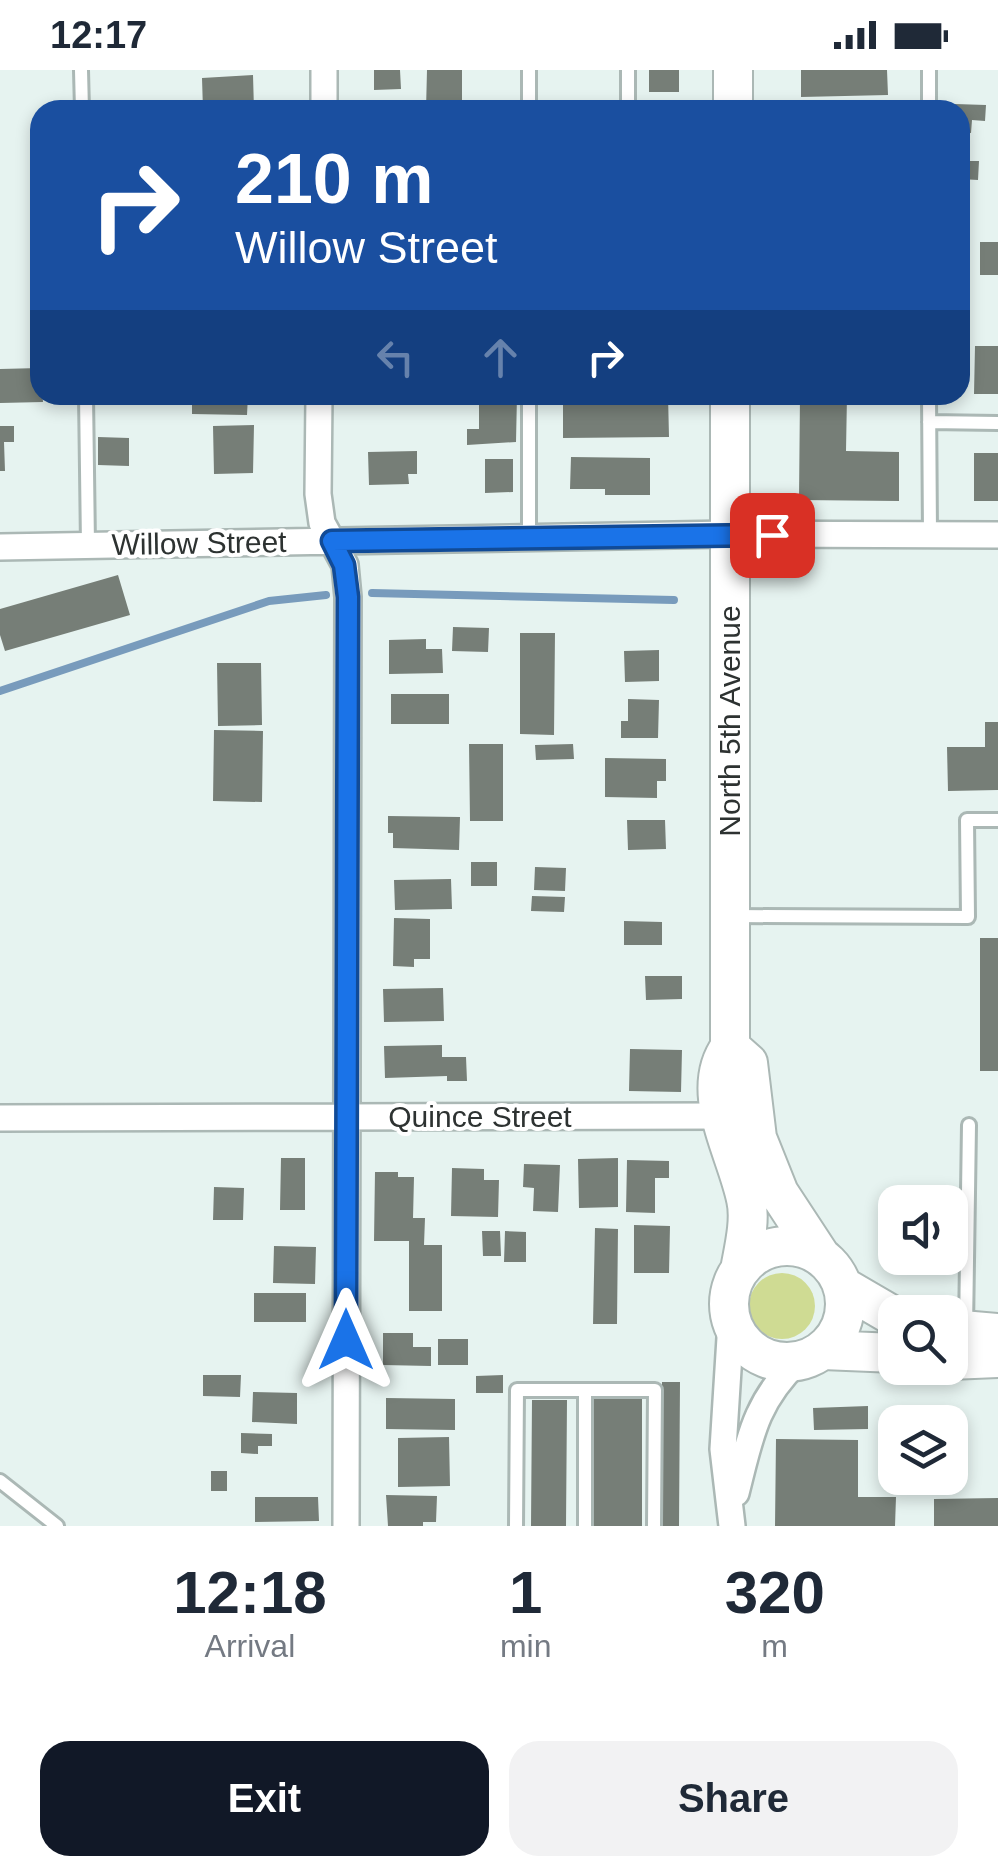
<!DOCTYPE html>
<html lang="en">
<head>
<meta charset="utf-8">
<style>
	body { margin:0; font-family:Arial,sans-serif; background:#f2f2f3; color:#1f2937; height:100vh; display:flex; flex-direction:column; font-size:38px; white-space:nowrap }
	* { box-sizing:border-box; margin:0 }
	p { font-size:32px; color:#747a83 }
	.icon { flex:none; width:55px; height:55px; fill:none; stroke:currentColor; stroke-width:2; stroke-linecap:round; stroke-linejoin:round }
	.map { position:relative; height:1456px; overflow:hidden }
	.drawer { display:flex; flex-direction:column; background:#fff; flex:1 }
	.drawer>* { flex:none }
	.top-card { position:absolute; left:30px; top:30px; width:940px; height:305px; border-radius:30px; box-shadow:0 5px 15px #0003; background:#1a4fa0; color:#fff; overflow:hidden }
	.tools { position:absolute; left:878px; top:1115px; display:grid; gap:20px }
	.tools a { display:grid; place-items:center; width:90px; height:90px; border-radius:20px; background:#fff; box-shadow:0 5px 15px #0003; font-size:50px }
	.pin { position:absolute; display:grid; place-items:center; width:85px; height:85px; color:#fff; margin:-42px; border-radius:20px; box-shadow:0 5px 15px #0006 }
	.me { position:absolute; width:110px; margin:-55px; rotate:0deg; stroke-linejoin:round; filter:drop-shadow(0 0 8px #0008) }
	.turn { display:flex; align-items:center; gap:35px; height:210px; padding:0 40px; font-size:45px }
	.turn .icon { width:130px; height:130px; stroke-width:2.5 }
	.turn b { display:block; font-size:70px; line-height:85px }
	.lanes { display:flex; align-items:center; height:95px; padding:0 40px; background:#0003; justify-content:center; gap:50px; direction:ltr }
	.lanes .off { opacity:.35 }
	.eta { display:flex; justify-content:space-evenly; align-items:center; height:170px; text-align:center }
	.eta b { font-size:60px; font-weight:700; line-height:70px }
	.cta { display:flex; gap:20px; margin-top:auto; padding:20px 40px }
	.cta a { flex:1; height:115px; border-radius:30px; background:#111827; color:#fff; font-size:40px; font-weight:700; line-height:115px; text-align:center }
	.cta a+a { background:#f2f2f3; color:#1f2937 }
	.status { display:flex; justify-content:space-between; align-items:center; height:70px; padding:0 50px; background:#fff; direction:ltr }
	.status svg { height:28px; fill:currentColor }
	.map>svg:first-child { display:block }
</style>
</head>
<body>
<div class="status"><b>12:17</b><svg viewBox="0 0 49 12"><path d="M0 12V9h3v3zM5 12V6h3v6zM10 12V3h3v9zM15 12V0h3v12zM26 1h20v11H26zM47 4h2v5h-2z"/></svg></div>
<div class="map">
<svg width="998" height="1456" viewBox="0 0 998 1456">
	<rect width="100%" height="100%" fill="#e6f3f0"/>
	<path fill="#cfdb93" d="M749 1236a33 33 0 1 1 66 0a33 33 0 1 1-66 0Z"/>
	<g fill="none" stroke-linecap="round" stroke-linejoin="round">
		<path stroke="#789bbc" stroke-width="8" d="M372,523L674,530
			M0,621L269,531L326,525"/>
	</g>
	<path fill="#767e77" d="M374,0H400L401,19L374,20Z
		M427,0H462V40H426Z
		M649,0H679V22H649Z
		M801,0H887L888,25L801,27Z
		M253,5L254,40H203L202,8Z
		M955,34L986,35L985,51L972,50L971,63L960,62V40H955Z
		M960,91H979L978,110L960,109Z
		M980,172H998V205H980Z
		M975,276H998V324H974Z
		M40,298L43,332L0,333V299Z
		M192,325H248L247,345L192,344Z
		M479,325H517L516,372L467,375V359H479Z
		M668,325L669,367L563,368V327Z
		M800,325H847L846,381L899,382V431L799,430Z
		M254,355L253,403L214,404L213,356Z
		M0,356H14V372H4L5,401H0Z
		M98,367L129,368V396L98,395Z
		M417,381V404H408L409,414L369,415L368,382Z
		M974,383H998V431H974Z
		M571,387L650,388V425H605V419H570Z
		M485,389H513V422L485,423Z
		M118,505L130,545L5,581L0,565V539Z
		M453,557L489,558L488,582L452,581Z
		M520,563H555L554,665L520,664Z
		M426,569V579H442L443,603L389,604V570Z
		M659,580V611L625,612L624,581Z
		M217,593H261L262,655L218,656Z
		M391,624H449V654H391Z
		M628,629L659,630L658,668H621V651H628Z
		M985,652H998V720L948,721L947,677H985Z
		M214,660L263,661L262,732L213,731Z
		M469,674H503V751H470Z
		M573,674L574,689L536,690L535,675Z
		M605,688L666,689V711H657V728L605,727Z
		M388,746L460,747L459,780L393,778V763H388Z
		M627,750H665L666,779L628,780Z
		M471,792H497V816H471Z
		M535,797L566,798L565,821L534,820Z
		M451,809L452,839L395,840L394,810Z
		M532,826L565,827L564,842L531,841Z
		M394,848L430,849V889H414V897L393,896Z
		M624,851L662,852V875H624Z
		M980,868H998V1001H980Z
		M645,906H682V929L646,930Z
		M443,918L444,951L384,952L383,919Z
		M442,975V987H466L467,1011H447V1006L385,1008L384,976Z
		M630,979L682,980L681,1022L629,1021Z
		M281,1088H305V1140H280Z
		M618,1088V1137L579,1138L578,1089Z
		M627,1090L669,1091V1108H655V1143L626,1142Z
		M524,1094L560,1095L558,1142L533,1141L534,1118L523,1117Z
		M452,1098L484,1099V1110H499L498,1147L451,1146Z
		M375,1102H398V1107H414L413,1148H425L424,1175H442V1241H409V1171H374Z
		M214,1117L244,1118L243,1150H213Z
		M634,1155L670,1156L669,1203H634Z
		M595,1158L618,1159L617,1254H593Z
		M482,1161H500L501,1186H483Z
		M505,1161L526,1162V1192H504Z
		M274,1176L316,1177L315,1214L273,1213Z
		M254,1223H306V1252H254Z
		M383,1263H413V1277H431V1296L383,1295Z
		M438,1269H468V1295H438Z
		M203,1305H241L240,1327L203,1326Z
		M503,1305V1323H476V1306Z
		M662,1312H680L679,1456H661Z
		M253,1322L297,1323V1354L252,1352Z
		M386,1328L455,1329V1360L386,1359Z
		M594,1329H642V1456H594Z
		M532,1330H567L566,1456H531Z
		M868,1336V1359L814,1360L813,1338Z
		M241,1363L272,1364V1376H258V1384L241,1383Z
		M449,1367L450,1416L398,1417V1368Z
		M776,1369L858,1370V1427H896L895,1456H775Z
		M211,1401H227V1421H211Z
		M386,1425L437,1426L436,1452H423V1456H388Z
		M255,1427H318L319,1451L255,1452Z
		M998,1428V1456H934V1429Z"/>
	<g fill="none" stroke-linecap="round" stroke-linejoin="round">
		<g stroke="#abb8b5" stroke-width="18">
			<path id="service" d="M81,0L82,40
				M529,0V40
				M628,0V39H727
				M929,0V40
				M86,325L88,475
				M529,325V467
				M929,325L930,464
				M929,352L998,353
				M733,846L968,847L967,750H998
				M966,1258L969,1055
				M0,1411L57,1456
				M516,1456L517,1320H655L654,1456
				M585,1456V1320"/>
		</g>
		<g stroke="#abb8b5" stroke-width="30">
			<path id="minor" d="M324,40V0
				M319,325L318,424L322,453L345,495L348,527L346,1456
				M0,477L729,464L998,465
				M0,1048L720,1046
				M731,1252L723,1379L732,1456
				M736,1423C750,1368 755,1332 798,1291"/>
		</g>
		<g stroke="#abb8b5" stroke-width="42">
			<path id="secondary" d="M733,40V0
				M730,325V977C698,1021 736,1081 746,1129C751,1150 744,1178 740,1200
				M730,977L748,993L757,1068L779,1123L821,1187
				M729 1234a58 58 0 1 1 116 0a58 58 0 1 1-116 0Z
				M842,1216L895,1247
				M950,1259L998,1263
				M823,1280L895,1283
				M950,1290L998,1288"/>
		</g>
		<use href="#service" stroke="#fff" stroke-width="12"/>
		<use href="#minor" stroke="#fff" stroke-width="25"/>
		<use href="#secondary" stroke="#fff" stroke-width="38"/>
	</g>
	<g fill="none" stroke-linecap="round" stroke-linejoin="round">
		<g stroke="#114b97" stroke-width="25">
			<path id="route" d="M346,1270L348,527L344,495L332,471L772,465"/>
		</g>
		<use href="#route" stroke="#1a73e8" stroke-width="18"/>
	</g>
	<g text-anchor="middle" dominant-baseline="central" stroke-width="8" stroke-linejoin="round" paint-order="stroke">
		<g font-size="30" fill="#2d3231" stroke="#fff">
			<text transform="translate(199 473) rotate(-1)">Willow Street</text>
			<text transform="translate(729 651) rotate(-90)">North 5th Avenue</text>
			<text x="480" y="1046">Quince Street</text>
		</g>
	</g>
</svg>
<div class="tools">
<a><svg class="icon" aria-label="sound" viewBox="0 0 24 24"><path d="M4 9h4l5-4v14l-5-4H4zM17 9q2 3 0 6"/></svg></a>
<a><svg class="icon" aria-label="search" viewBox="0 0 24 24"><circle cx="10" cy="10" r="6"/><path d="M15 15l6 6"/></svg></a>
<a><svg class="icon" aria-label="layers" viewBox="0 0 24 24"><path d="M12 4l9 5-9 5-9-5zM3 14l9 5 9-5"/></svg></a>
</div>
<div class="pin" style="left:772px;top:465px;background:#d93025"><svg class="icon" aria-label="arrive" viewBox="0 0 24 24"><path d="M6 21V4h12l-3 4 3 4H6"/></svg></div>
<svg class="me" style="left:346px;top:1270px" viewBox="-20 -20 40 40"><path d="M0-17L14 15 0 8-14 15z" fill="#1a73e8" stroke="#fff" stroke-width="4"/></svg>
<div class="top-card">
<div class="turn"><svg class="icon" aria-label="right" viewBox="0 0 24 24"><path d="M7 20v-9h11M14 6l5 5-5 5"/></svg><div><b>210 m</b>Willow Street</div></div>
<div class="lanes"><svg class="icon off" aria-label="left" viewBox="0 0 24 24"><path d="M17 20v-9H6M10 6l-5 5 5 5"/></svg><svg class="icon off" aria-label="ahead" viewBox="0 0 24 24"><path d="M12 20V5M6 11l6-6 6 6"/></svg><svg class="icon" aria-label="right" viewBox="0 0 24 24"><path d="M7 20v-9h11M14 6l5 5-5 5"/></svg></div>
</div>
</div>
<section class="drawer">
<div class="eta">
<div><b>12:18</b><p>Arrival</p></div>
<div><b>1</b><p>min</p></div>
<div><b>320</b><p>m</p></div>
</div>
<div class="cta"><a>Exit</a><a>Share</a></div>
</section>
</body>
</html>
